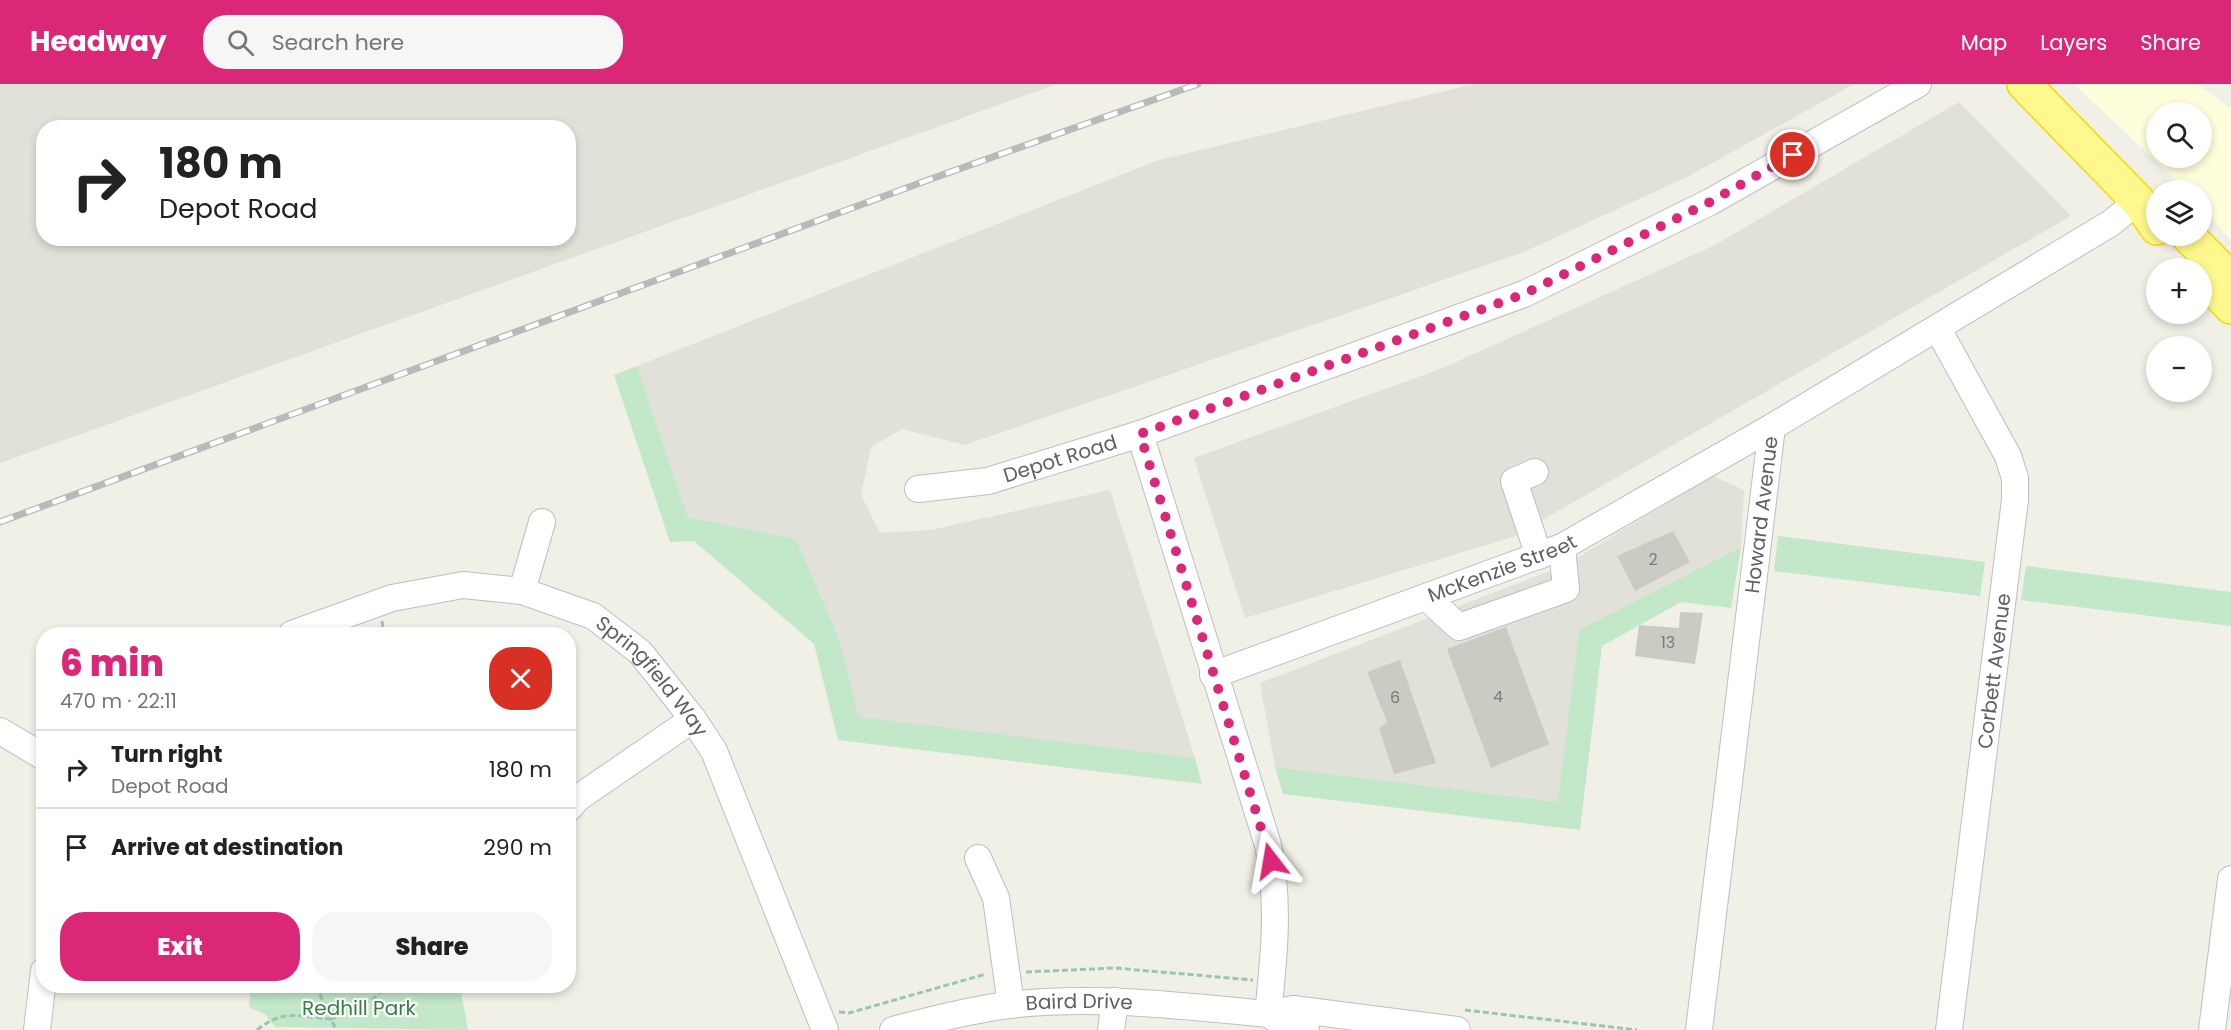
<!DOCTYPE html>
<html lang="en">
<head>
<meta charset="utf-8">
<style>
	body { margin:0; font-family:Poppins,sans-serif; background:#f6f6f6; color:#222; height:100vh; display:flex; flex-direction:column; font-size:22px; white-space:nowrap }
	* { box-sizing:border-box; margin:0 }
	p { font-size:20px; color:#767676 }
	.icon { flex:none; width:33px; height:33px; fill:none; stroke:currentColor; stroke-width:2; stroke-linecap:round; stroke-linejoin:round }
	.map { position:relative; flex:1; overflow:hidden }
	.panel { position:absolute; left:36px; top:543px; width:540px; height:366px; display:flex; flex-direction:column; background:#fff; border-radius:24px; box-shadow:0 3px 9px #0003 }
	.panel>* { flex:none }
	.hud { position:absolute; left:36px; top:36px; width:540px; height:126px; border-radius:24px; box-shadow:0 3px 9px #0003; background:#fff; color:#222; overflow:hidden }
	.controls { position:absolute; left:2146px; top:18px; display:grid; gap:12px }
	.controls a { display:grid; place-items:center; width:66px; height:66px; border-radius:50%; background:#fff; box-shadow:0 3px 9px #0003; font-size:30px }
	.pin { position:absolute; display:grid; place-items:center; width:51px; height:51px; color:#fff; margin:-26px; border:3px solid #fff; border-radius:50%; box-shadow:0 2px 6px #0007 }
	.me { position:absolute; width:66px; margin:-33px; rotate:346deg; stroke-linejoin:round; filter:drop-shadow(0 0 4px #0008) }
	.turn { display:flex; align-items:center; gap:21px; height:126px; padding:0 24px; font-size:27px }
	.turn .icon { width:78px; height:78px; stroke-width:2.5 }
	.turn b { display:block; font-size:42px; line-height:51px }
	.round { display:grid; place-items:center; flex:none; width:63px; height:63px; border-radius:24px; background:#f6f6f6 }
	.head { display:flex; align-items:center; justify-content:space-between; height:102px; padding:0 24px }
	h1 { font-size:36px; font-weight:800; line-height:45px; color:#db2777 }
	.button { display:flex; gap:12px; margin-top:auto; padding:12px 24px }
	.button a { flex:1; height:69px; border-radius:24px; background:#db2777; color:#fff; font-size:24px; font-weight:800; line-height:69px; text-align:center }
	.button a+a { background:#f6f6f6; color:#222 }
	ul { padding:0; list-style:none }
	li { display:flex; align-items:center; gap:18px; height:78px; padding:0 24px; border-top:2px solid #e0e0e0 }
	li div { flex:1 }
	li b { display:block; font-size:22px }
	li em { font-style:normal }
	header { display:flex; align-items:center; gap:36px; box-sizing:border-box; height:84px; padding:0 30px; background:#db2777; color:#fff }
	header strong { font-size:28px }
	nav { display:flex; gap:33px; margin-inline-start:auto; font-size:21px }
	.search { width:420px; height:54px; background:#f6f6f6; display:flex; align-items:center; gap:15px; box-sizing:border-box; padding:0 21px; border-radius:24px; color:#767676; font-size:22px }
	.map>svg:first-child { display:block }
</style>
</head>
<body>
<header>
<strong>Headway</strong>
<div class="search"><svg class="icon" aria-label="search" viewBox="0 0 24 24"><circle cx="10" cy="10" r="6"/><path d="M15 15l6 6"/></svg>Search here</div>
<nav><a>Map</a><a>Layers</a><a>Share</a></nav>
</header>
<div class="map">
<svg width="2231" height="946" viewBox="0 0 2231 946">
	<rect width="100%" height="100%" fill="#f0f0e6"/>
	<path fill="#fefddc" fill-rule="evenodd" d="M2074,0H2198L2231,25V156L2202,124V106H2186ZM2202,28V74H2157V28Z"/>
	<path fill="#e1e1da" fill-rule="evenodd" d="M0,0H1057L0,379ZM44,44H568V154H44Z
		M1474,0H1854L1689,92L1524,168L965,361L902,345L871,363L861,411L880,449L931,446L1110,406L1195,674L858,634L838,552L796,455L688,433L637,282L1159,76Z
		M1959,18L2071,132L1513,453L1245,534L1194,374L1443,284L1715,161Z
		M1712,392L1744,406L1741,463L1579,546L1559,718L1275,683L1260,599L1565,481Z"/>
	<path fill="#c2e7c9" d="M637,282L688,433L796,455L838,552L859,633L1195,674L1202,700L838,656L814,560L694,457L670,458L614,291Z
		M1778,452L1985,478L1980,512L1774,487Z
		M1741,463L1731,524L1681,518L1602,562L1580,746L1283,710L1275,683L1558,718L1579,546Z
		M2026,482L2231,508V542L2021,516Z
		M251,902H460L468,946L275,943L266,931L249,923Z"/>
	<path fill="#cbcac3" d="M1673,447L1690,478L1635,507L1617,472Z
		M1680,528L1703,529L1695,580L1635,572L1639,541L1679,544Z
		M1506,543L1549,660L1491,684L1447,565Z
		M1400,576L1436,679L1394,690L1379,644L1387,638L1367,588Z"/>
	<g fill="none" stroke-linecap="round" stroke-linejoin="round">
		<g stroke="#bdbec4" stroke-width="28">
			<g id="minor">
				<path d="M1938,245L2008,372L2015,394V416L1949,946"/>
				<path d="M1140,350L1268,761C1280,818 1274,873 1268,930"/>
				<path d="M1535,388L1514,397L1539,472"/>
				<path id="s1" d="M918,405L988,397L1140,350L1524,210L1710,118L1918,0"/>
				<path d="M522,507L542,438"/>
				<path d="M1427,514L1459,543L1566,505L1562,463"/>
				<path id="s2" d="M292,550L392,514L463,501L522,507L593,532L640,568L693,635L714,667L825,946"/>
				<path id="s3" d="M1213,591L1562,463L1772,343"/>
				<path d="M0,647L44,673"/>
				<path d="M568,725L578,714L693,635"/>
				<path d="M978,774L996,814L1011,921"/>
				<path d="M1268,930L1290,944L1306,946"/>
				<path d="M37,946L44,887"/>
				<path id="s4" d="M893,946C932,936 970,926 1009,921C1095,911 1183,922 1268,930L1293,925L1457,946"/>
				<path d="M1111,946L1115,917"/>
				<path id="s5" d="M1699,946L1772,343L2111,139L2138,117"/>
				<path d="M2212,946L2231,795"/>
			</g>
		</g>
		<g stroke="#f6d900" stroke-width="36">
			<path id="highway" d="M2024,0L2138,117L2157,144
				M2188,152L2231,195
				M2202,193L2231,223"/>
		</g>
		<path stroke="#99c6af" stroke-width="3" stroke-dasharray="6 3" stroke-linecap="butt" d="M382,537L384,550
			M1026,888L1115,884L1253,896
			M316,902L331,935C349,927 374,920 385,902
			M1465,926L1637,946
			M839,928L849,929L986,890
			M257,946C284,924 300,933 331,935L336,946"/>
		<use href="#minor" stroke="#fff" stroke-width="26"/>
		<use href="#highway" stroke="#fef88e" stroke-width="33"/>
		<g stroke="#b8b9b9" stroke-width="7">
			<path id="rail" d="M0,438L928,96L1198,0"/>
		</g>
		<use href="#rail" stroke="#fff" stroke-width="4.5" stroke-dasharray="14" stroke-linecap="butt"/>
	</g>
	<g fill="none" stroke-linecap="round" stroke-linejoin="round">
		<path stroke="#db2777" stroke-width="10" stroke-dasharray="0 18" d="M1271,777L1140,350L1524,210L1710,118L1793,71"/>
	</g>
	<g text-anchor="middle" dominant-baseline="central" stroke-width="4.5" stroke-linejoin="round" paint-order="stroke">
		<g font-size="16" fill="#787a7d">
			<text x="1653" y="475">2</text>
			<text x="1668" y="558">13</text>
			<text x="1498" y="612">4</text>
			<text x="1395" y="613">6</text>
		</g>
		<g font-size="20" fill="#5d6066" stroke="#fff">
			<text stroke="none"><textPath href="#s1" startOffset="146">Depot Road</textPath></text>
			<text stroke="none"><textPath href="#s5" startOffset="519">Howard Avenue</textPath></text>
			<text stroke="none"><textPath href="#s3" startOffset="308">McKenzie Street</textPath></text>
			<text transform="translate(1994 587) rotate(-83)">Corbett Avenue</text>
			<text stroke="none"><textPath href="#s2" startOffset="398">Springfield Way</textPath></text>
			<text stroke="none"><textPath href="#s4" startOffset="189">Baird Drive</textPath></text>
		</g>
		<g font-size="20" fill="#328145" stroke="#fff">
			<text x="359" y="924">Redhill Park</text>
		</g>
	</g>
</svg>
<div class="controls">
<a><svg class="icon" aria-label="search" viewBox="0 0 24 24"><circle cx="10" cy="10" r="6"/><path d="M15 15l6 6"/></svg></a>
<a><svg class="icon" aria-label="layers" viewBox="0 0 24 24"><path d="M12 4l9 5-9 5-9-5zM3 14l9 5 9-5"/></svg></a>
<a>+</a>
<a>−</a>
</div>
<div class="pin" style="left:1793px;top:71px;background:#d93025"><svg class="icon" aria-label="arrive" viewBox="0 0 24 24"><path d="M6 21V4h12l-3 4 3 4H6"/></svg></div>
<svg class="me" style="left:1271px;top:777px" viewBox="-20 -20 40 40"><path d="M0-17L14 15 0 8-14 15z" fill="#db2777" stroke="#fff" stroke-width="4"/></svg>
<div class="hud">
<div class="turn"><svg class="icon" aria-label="right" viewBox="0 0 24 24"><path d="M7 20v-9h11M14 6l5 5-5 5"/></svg><div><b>180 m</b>Depot Road</div></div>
</div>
<section class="panel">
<div class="head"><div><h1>6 min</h1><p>470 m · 22:11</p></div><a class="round" style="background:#d93025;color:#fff"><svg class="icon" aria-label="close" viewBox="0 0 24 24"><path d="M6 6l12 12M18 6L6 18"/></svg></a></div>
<ul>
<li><svg class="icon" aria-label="right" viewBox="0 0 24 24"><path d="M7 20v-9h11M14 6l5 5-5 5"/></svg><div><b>Turn right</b><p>Depot Road</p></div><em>180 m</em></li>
<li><svg class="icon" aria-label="arrive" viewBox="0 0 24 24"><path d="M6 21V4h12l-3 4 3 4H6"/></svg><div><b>Arrive at destination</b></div><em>290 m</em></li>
</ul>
<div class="button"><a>Exit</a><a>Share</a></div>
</section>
</div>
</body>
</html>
